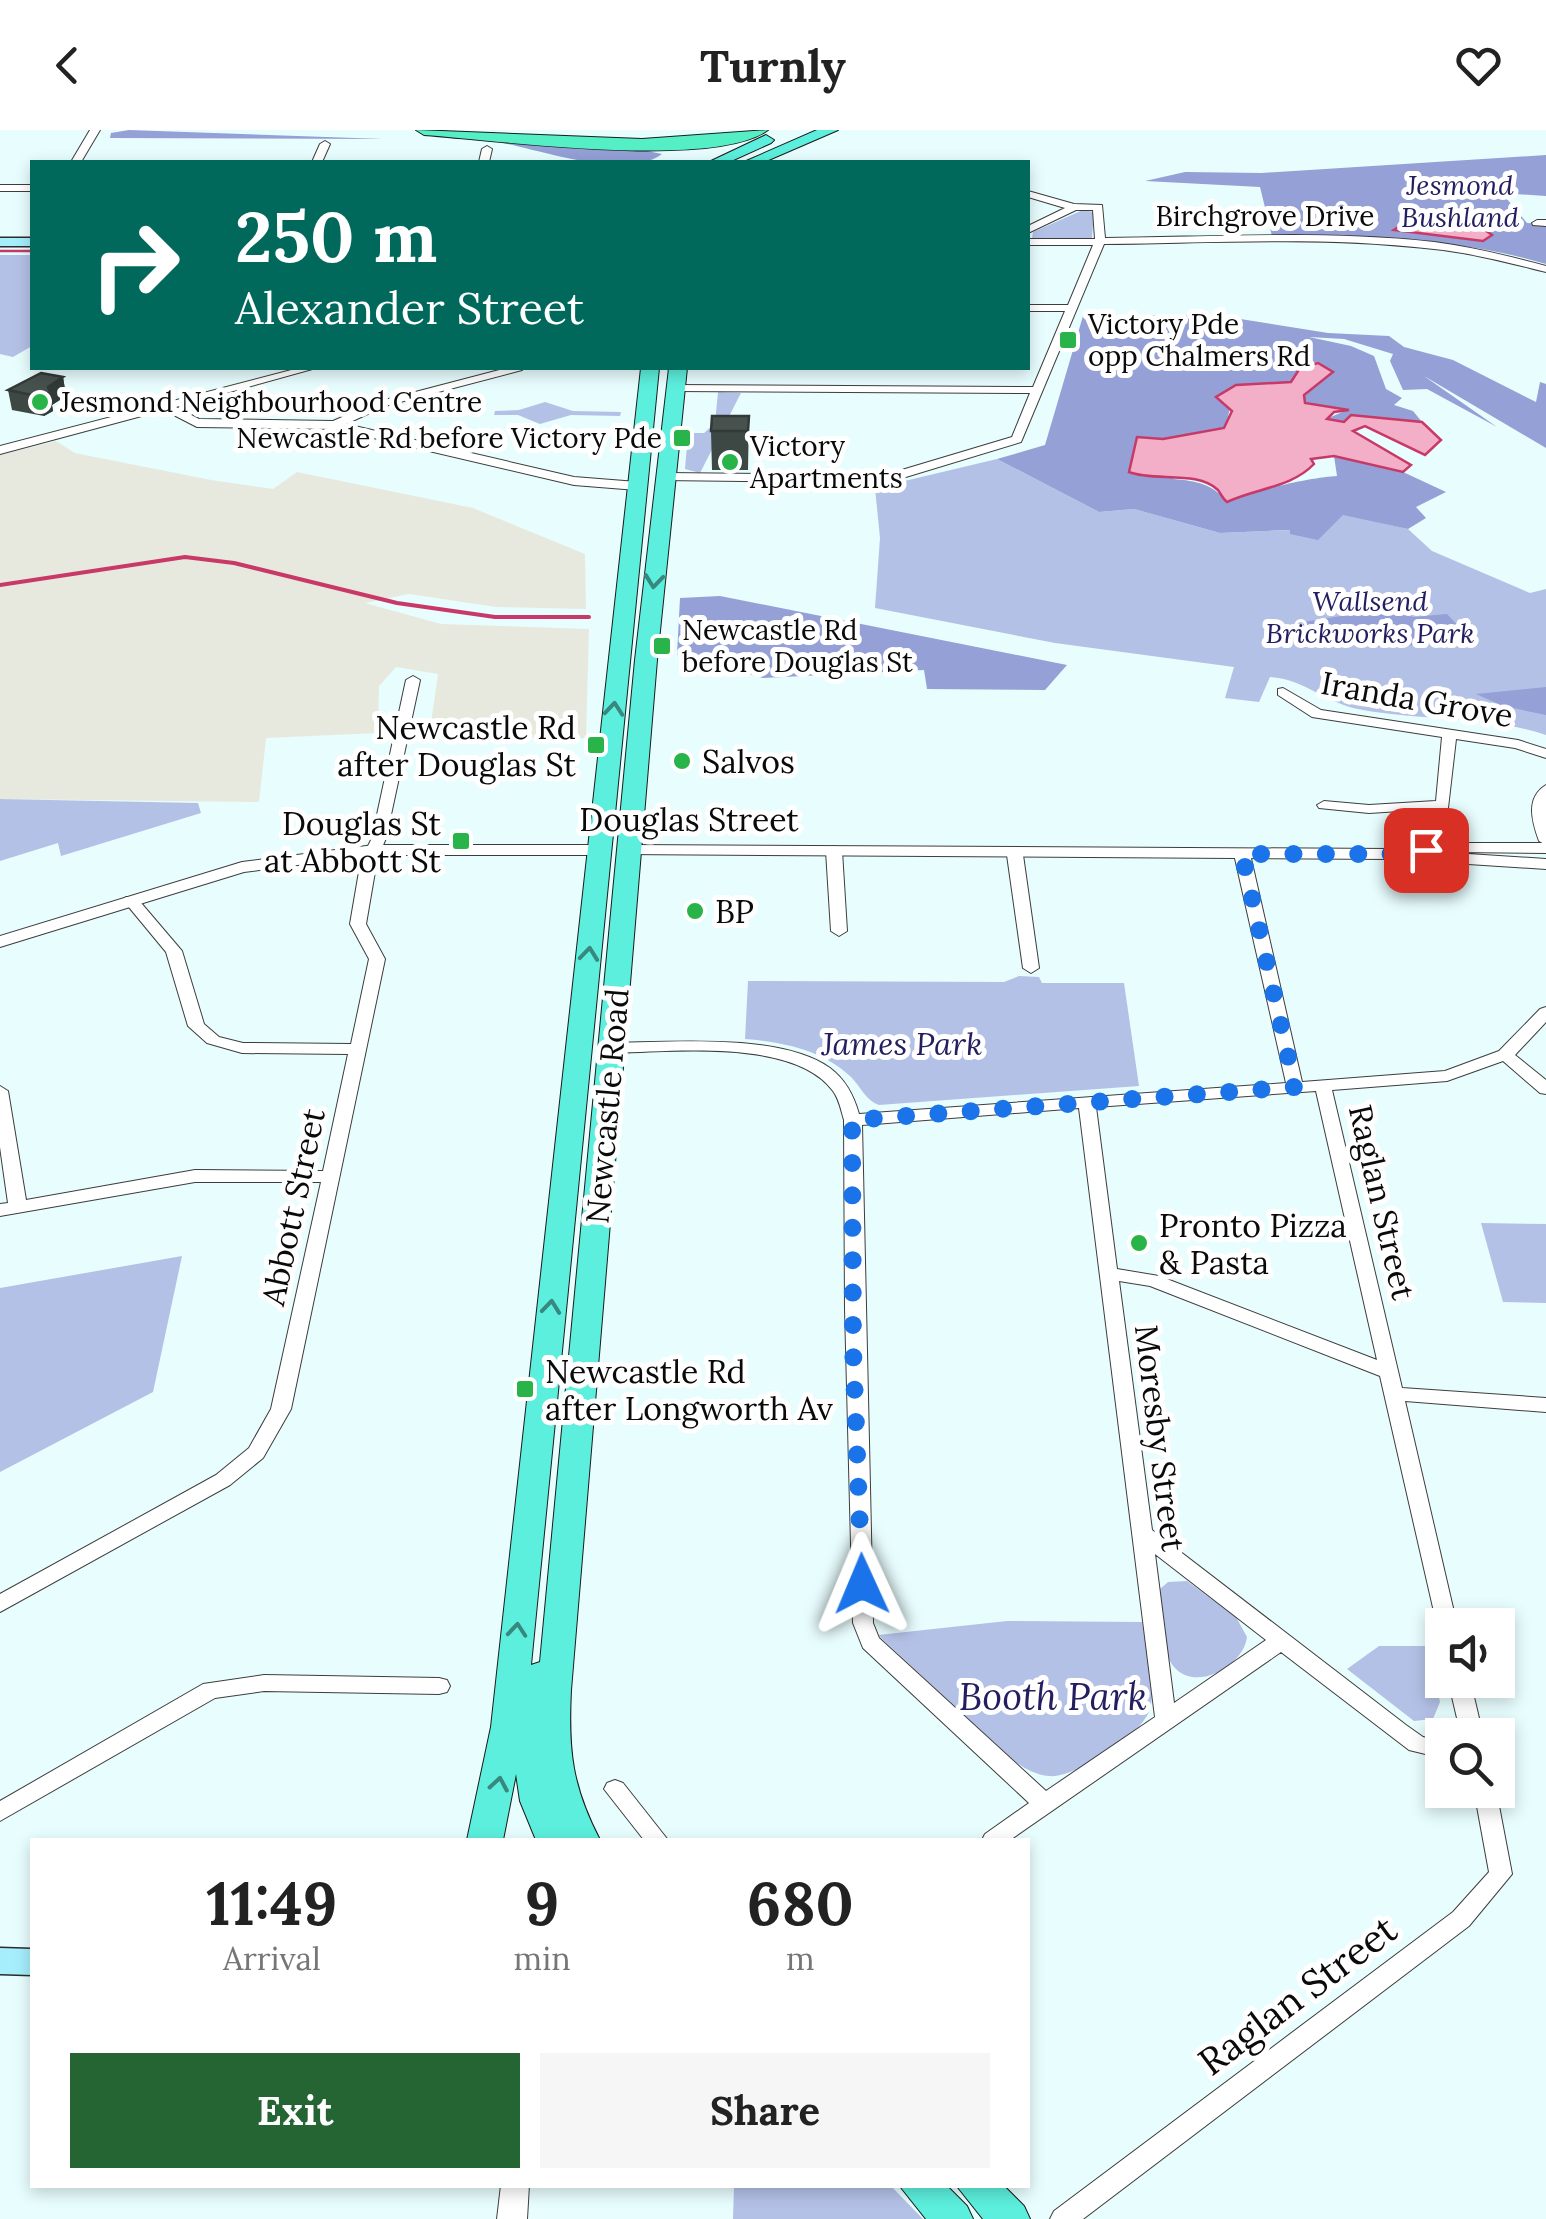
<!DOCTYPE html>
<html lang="en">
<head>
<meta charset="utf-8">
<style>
	body { margin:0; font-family:Lora,serif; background:#f6f6f6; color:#222; height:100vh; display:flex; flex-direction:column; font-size:38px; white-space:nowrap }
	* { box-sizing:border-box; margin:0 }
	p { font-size:32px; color:#767676 }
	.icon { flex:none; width:55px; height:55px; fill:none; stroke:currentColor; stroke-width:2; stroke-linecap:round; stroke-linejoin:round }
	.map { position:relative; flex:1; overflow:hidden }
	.drawer { position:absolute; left:30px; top:1708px; width:1000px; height:350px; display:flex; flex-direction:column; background:#fff; border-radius:0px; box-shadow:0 5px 15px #0003 }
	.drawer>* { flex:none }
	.banner { position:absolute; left:30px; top:30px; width:1000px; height:210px; border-radius:0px; box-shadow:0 5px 15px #0003; background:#00695c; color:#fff; overflow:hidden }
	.buttons { position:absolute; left:1425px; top:1478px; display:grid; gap:20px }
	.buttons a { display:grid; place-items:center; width:90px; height:90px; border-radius:0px; background:#fff; box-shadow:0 5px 15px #0003; font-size:50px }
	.pin { position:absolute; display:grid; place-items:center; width:85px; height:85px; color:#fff; margin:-42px; border-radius:20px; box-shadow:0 5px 15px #0006 }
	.me { position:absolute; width:110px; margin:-55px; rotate:359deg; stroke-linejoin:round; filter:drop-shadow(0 0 8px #0008) }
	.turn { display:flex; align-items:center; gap:35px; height:210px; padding:0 40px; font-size:45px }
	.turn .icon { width:130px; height:130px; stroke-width:2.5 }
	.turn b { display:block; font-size:70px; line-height:85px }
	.eta { display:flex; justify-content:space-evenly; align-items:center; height:170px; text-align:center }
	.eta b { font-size:60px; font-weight:800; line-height:70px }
	.button { display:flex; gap:20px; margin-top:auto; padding:20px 40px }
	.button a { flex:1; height:115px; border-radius:0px; background:#256433; color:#fff; font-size:40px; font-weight:800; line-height:115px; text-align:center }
	.button a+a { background:#f6f6f6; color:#222 }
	header { display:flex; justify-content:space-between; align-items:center; height:130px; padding:0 40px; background:#fff; font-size:45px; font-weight:800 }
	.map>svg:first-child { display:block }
</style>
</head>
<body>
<header><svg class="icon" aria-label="back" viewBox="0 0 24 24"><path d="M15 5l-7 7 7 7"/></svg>Turnly<svg class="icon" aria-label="heart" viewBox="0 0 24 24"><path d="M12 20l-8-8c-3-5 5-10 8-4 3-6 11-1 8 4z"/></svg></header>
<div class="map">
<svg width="1546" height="2089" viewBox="0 0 1546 2089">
	<rect width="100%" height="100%" fill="#e8fdfe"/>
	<path fill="#e8e9de" d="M56,311L75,323L211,350L273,359L297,342L473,378L585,424L586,479L496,477L409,464L365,473L441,494L589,499L586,608L429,607L438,544L396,537L379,556L378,603L266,608L259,672L0,669V325Z"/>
	<path fill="#b4c1e6" d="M1083,80L1094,82L1092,108H1032L1033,102Z
		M0,125H32V216L13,227L0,224Z
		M718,262L741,263L700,343L685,339L688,303H704L715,293Z
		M545,272L573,281L621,282L620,286L571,285L540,294L518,285H494L495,281L519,280Z
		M997,329L1099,382L1134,379L1220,403L1291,400L1343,384L1408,399L1432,421L1530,463L1546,459V605C1486,585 1424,591 1363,580C1328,575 1305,549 1270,547L1259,572L1225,568L1234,537L1055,513L875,478L880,408L875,358Z
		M0,669L198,673L201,683L61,726L58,713L0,731Z
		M1019,846L1039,847L1042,853H1124L1139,956L879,975C866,971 861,957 851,947C823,920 783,912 745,909L748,851L1004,852Z
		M1481,1093L1546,1094V1173L1503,1172Z
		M182,1126L153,1262L0,1342V1158Z
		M1187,1451L1236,1487L1247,1507C1244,1535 1197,1563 1174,1537C1162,1524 1160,1478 1160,1459L1168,1452Z
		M1007,1491L1142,1492C1146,1519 1157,1553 1150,1579C1143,1604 1075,1649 1049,1646C1035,1645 1025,1638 1013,1631L878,1505Z
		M1379,1516H1428L1440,1572L1433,1589L1414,1591L1347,1539Z
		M734,2055H890L923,2089H733Z"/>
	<path fill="#94a0d6" d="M129,0L384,9L110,8L111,3Z
		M515,8L618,15L662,24C627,50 543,21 503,13Z
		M1546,25V66L1502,63L1527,93L1546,94V134C1456,107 1366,107 1272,106L1260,57L1145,51L1185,42L1262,43Z
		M1215,185L1328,203L1389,206L1404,217L1453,230L1536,272L1540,252L1546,254V318L1424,246L1497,297L1427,259L1403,260L1390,231L1393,224L1344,209L1309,207L1351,216L1374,226L1386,259L1402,268L1394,275L1413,281L1422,292L1352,285L1345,292L1326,289L1347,280L1305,273L1304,265L1332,243L1318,233L1292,252L1236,255L1225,298L1163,310L1138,307L1174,349C1196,351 1213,354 1227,372C1250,361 1313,347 1337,346L1334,326L1403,342L1446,362L1416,377L1426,388L1408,399L1343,385L1318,410L1290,404V400L1220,403L1134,379L1099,382L997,329L1045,315L1083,186Z
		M720,466L1067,535L1045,560L927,559L924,540L763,548L677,525L680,468Z
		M1380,480L1414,487L1447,484L1464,502C1414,523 1355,520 1303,504V492Z
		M1546,557V585L1503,576L1476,564Z"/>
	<path fill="#f3afc7" stroke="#c83967" stroke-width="2.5" d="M1445,83L1472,91L1492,105L1483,111L1394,100L1418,84Z
		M1318,233L1333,242L1304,265L1305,273L1349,280L1334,282L1327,289L1344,292L1351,285L1422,292L1441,310L1425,325L1365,296L1353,301L1411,335L1403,342L1334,326L1311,329L1314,334C1291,358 1256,358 1227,372C1223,369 1221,364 1218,360C1198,340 1154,352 1129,342L1137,307L1163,309L1224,298L1232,281L1216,267L1236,255L1291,252L1300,238Z"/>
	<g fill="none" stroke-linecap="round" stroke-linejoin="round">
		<path stroke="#c83967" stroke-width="2.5" d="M0,121H32"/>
		<path stroke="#c83967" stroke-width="4" d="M0,455L185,427L234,433L397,473L495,487H589"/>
		<g stroke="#3d3d3d" stroke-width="2">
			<path id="minor" d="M325,11L330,14L322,32H312L320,14Z
				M487,16L492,19L489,32H479L482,19Z
				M0,55H32V61H0Z
				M1028,61L1074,74L1102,75L1105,108C1215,107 1325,100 1434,112C1472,117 1509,126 1546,136V142C1509,133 1472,123 1434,119C1324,106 1214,113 1104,114L1021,312L886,353L662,350V344L666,343L885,345L1012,307L1030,263L675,261L669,258L675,255L1033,257L1065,181H1028V175H1068L1093,115H1028V109H1095L1093,80H1076L1028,103V96L1065,78L1028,67Z
				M1537,90H1546V96L1533,95L1532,93Z
				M299,238H316L176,277L199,289L333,291L377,272L507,238H523L522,240L385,276L346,294L574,347L637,352L643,356L637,360L574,355L335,299L197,297L164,280L0,324V316Z
				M413,546L420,550L386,708L377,730L366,794L385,829L291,1279L263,1328L230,1355L0,1482V1464L216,1345L249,1318L271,1279L321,1052H195L0,1086V1074L8,1073L0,1017V956L8,961L26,1070L195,1040L323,1041L348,924L242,923L207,913L188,896L166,822L123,770L126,767H136L182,821L204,894L219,907L243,913L351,914L369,829L350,794L361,730L372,708L406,550Z
				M1283,558L1321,580L1518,610L1546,619V628L1515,618L1456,609L1448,678L1369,683L1319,678L1317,675L1324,671L1369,675L1436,671L1442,607L1312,587L1278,565V559Z
				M1546,655V715L1539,711C1532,691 1525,668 1546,655Z
				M834,716L842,721L847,801L839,806L831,801L826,721Z
				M1242,719L1250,724L1302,952L1445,941L1499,921L1540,879L1546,877V892L1515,925L1546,950V964L1540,963L1503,931L1447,951L1332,960L1402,1258L1546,1268V1282L1405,1271L1457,1495H1442V1501L1437,1495L1380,1246L1150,1156L1119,1151L1152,1400L1406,1595L1423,1607L1442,1612V1628L1409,1620L1281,1522L1010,1710H982L985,1704L1029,1673L863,1518L853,1493L845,1179L844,990C841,980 839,969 833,961C794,908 672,922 613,923L605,918L613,913C672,912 781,903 830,938C846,950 854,966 859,984L1286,953L1234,724ZM1316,961L1377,1230L1159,1146L1117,1139L1096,977ZM1079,978L1155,1587L1046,1661L879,1508L873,1493L862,995ZM1155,1424L1266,1510L1174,1573Z
				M1015,720L1023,725L1039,838L1031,843L1023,838L1007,725Z
				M264,1545L439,1548L447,1550L450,1556L447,1562L439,1564L264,1561L215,1568L0,1691V1671L203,1554Z
				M1448,1550H1470L1483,1605H1461Z
				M615,1650L623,1653L668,1710H644L604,1659L607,1653Z
				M1474,1660H1496L1512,1744L1469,1796L1083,2089H1050L1054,2081L1453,1782L1489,1742Z"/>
		</g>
		<g stroke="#3d3d3d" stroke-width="2">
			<path id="tertiary" d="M90,0H100L81,32H71Z
				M28,108H32V115L26,112Z
				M1462,713H1546V723L1456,722L1453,718L1456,714Z
				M374,715H601L610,720L601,725H374L244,742L0,817V806L242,732Z
				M629,715L1391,719L1546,729V739L1391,729L623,724L620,720Z
				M501,2055H529L527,2089H497Z"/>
		</g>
		<g stroke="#2c2c2c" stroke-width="3">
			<path id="secondary" d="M0,108H32V116H0Z
				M0,1818L32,1819V1845L0,1844Z"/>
		</g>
		<g stroke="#1b1b1b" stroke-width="2">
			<path id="trunk" d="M817,0H838L764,32H744Z
				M766,5L774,10L771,13L729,32H709Z
				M641,238H659L531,1535L540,1532L635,530L669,238H687L657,530L571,1560C568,1621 572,1656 600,1710H536L520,1671L516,1644L503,1710H467L491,1597Z
				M899,2055H946L967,2076L973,2089H926Z
				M956,2055H1003L1024,2076L1030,2089H983Z"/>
		</g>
		<g stroke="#1b1b1b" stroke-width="2">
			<path id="motorway" d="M416,0L642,9L768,0C715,40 495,10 424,5Z"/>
		</g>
		<use href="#minor" fill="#fff" fill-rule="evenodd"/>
		<use href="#tertiary" fill="#fff" fill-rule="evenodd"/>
		<use href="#secondary" fill="#a6eefc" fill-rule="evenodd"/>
		<use href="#trunk" fill="#5cefdd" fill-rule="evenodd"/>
		<use href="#motorway" fill="#55efc6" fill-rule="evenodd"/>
	</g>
	<path fill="#3d4744" d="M63,247L66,266L52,275L53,281L44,286L12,280L8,260Z
		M749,286L748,340H712L711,301Z"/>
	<path fill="#323937" d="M63,247L66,266L52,275L53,281L44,286L41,267L48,257Z"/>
	<path fill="#47524f" stroke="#323937" stroke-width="2.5" d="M41,243L63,247L48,257L50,262L41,267L8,260Z
		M712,286H749L748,301H711Z"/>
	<defs><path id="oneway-chevron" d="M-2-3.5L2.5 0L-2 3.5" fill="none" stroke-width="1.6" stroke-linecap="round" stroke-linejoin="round" transform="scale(2.5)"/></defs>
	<g stroke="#37887e">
		<use href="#oneway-chevron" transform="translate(654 451) rotate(96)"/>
		<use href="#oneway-chevron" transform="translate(614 579) rotate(-85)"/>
		<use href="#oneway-chevron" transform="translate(589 824) rotate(-84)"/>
		<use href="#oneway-chevron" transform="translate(551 1177) rotate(-84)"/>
		<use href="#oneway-chevron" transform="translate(517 1500) rotate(-85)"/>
		<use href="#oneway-chevron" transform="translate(499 1654) rotate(-80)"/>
	</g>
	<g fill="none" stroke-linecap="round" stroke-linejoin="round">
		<path stroke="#1a73e8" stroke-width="18" stroke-dasharray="0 32.4" d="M862,1454L853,1218L852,990L1295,957L1242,724H1391L1426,720"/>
	</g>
	<g fill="#28b448" stroke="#fff" stroke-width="4">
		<rect x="1058" y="200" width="20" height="20" rx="5"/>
		<circle cx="40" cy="272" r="10"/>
		<rect x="672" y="298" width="20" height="20" rx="5"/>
		<circle cx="730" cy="332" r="10"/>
		<rect x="652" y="506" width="20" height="20" rx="5"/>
		<rect x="586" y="605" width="20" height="20" rx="5"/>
		<circle cx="682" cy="631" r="10"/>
		<rect x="451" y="701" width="20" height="20" rx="5"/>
		<circle cx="695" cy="781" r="10"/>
		<circle cx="1139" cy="1113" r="10"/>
		<rect x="515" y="1249" width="20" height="20" rx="5"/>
	</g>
	<g text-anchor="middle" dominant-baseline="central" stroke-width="10" stroke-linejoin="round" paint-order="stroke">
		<g font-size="28" font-style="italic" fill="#231e5f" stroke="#fff">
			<text x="1460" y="55">Jesmond<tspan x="1460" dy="32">Bushland</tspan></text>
			<text x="1370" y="471">Wallsend<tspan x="1370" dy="32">Brickworks Park</tspan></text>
		</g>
		<g font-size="28" fill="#0a0a0a" stroke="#fff">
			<text x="1265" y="86">Birchgrove Drive</text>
		</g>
		<g font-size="28" fill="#0a0a0a" stroke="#fff" text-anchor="start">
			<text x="1088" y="194">Victory Pde<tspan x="1088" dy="32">opp Chalmers Rd</tspan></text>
			<text x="60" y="272">Jesmond Neighbourhood Centre</text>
			<text x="662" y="308" text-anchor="end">Newcastle Rd before Victory Pde</text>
			<text x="750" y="316">Victory<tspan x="750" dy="32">Apartments</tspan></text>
			<text x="682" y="500">Newcastle Rd<tspan x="682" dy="32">before Douglas St</tspan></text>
		</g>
		<g font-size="32" fill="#0a0a0a" stroke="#fff">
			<text transform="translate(1417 569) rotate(10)">Iranda Grove</text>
			<text x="689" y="689">Douglas Street</text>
			<text transform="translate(607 976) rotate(-85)">Newcastle Road</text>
			<text transform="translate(1382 1072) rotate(77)">Raglan Street</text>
			<text transform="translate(293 1077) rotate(-78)">Abbott Street</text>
			<text transform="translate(1160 1308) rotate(83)">Moresby Street</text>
		</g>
		<g font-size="32" fill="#0a0a0a" stroke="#fff" text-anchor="start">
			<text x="576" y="597" text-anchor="end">Newcastle Rd<tspan x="576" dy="37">after Douglas St</tspan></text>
			<text x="702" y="631">Salvos</text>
			<text x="441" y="693" text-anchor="end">Douglas St<tspan x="441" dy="37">at Abbott St</tspan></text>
			<text x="715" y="781">BP</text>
			<text x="1159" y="1095">Pronto Pizza<tspan x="1159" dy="37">&amp; Pasta</tspan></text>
			<text x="545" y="1241">Newcastle Rd<tspan x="545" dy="37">after Longworth Av</tspan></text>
		</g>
		<g font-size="32" font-style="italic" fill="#231e5f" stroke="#fff">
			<text x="902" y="913">James Park</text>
		</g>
		<g font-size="38" font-style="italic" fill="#231e5f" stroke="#fff">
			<text x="1053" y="1566">Booth Park</text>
		</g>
		<g font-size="38" fill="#0a0a0a" stroke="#fff">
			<text transform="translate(1297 1865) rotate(-37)">Raglan Street</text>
		</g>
	</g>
</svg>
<div class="buttons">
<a><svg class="icon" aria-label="sound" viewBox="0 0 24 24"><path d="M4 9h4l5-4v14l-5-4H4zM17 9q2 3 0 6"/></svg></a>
<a><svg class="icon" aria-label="search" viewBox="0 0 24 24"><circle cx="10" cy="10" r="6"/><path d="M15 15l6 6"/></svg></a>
</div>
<div class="pin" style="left:1426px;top:720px;background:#d93025"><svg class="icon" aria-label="arrive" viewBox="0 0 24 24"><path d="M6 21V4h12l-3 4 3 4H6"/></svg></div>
<svg class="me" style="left:862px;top:1454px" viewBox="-20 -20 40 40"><path d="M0-17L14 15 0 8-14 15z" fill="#1a73e8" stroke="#fff" stroke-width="4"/></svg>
<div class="banner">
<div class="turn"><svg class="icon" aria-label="right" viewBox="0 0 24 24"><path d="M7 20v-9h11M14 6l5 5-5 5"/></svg><div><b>250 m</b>Alexander Street</div></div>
</div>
<section class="drawer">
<div class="eta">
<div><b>11:49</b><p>Arrival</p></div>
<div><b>9</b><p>min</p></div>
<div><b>680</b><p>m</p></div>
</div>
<div class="button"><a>Exit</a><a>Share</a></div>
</section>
</div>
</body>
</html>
